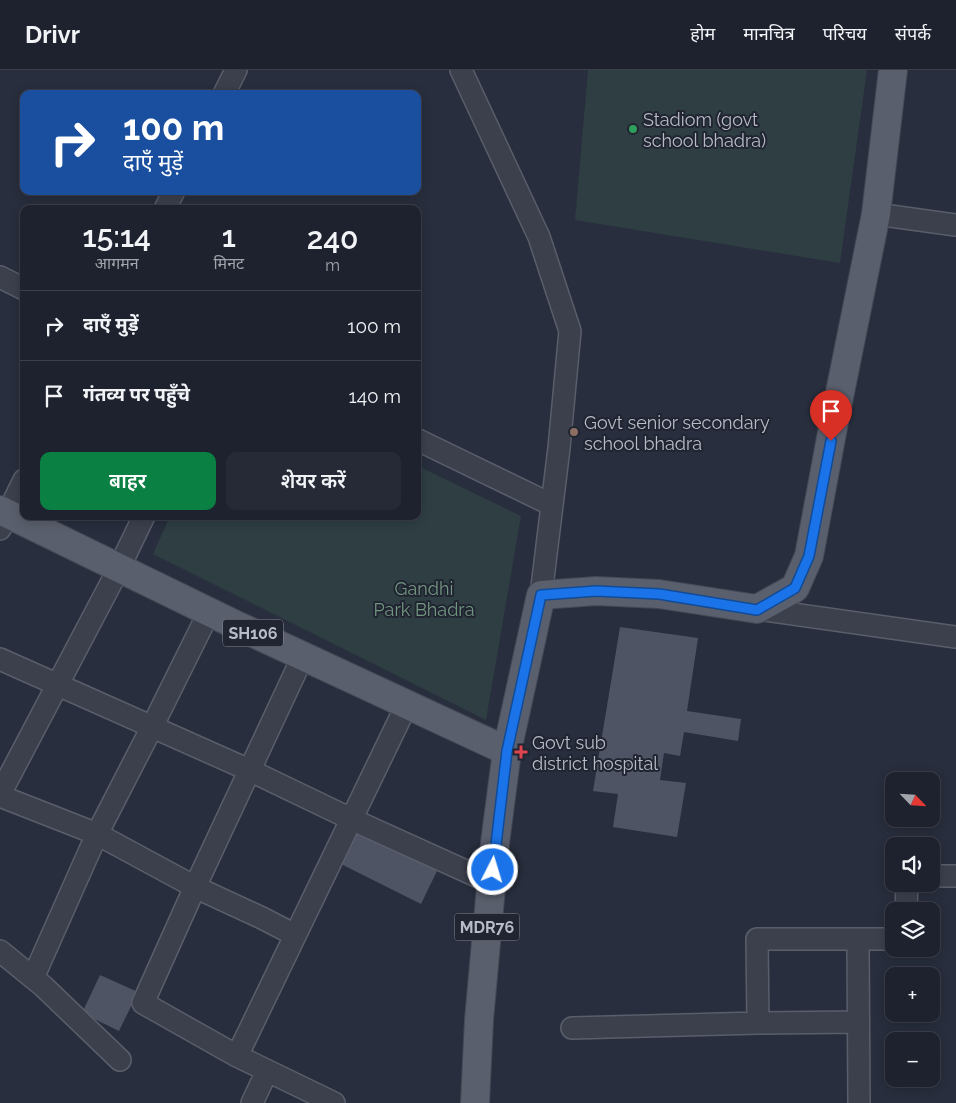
<!DOCTYPE html>
<html lang="hi">
<head>
<meta charset="utf-8">
<style>
	body { margin:0; font-family:Raleway,"Noto Sans Devanagari",sans-serif; background:#262a36; color:#f1f3f6; height:100vh; display:flex; flex-direction:column; font-size:19px; white-space:nowrap }
	* { box-sizing:border-box; margin:0 }
	p { font-size:16px; color:#a1a4aa }
	.icon { flex:none; width:28px; height:28px; fill:none; stroke:currentColor; stroke-width:2; stroke-linecap:round; stroke-linejoin:round }
	.map { position:relative; flex:1; overflow:hidden }
	.details { position:absolute; left:20px; top:135px; width:401px; height:315px; display:flex; flex-direction:column; background:#1e222e; border-radius:10px; box-shadow:0 2px 12px #0003,0 0 0 1px #3c3f4a }
	.details>* { flex:none }
	.banner { position:absolute; left:20px; top:20px; width:401px; height:105px; border-radius:10px; box-shadow:0 2px 12px #0003,0 0 0 1px #3c3f4a; background:#1a4fa0; color:#fff; overflow:hidden }
	.needle { width:32px; rotate:115deg }
	.controls { position:absolute; left:885px; top:702px; display:grid; gap:10px }
	.controls a { display:grid; place-items:center; width:55px; height:55px; border-radius:10px; background:#1e222e; box-shadow:0 2px 12px #0003,0 0 0 1px #3c3f4a; font-size:25px }
	.pin { position:absolute; display:grid; place-items:center; width:42px; height:42px; color:#fff; margin:-51px -21px; border-radius:50% 50% 50% 0; rotate:-45deg; box-shadow:0 0 5px #0007 }
	.pin .icon { rotate:45deg }
	.me { position:absolute; width:55px; margin:-28px; rotate:5deg; stroke-linejoin:round; filter:drop-shadow(0 0 4px #0008) }
	.turn { display:flex; align-items:center; gap:18px; height:105px; padding:0 20px; font-size:22px }
	.turn .icon { width:65px; height:65px; stroke-width:2.5 }
	.turn b { display:block; font-size:35px; line-height:42px }
	.eta { display:flex; justify-content:space-evenly; align-items:center; height:85px; text-align:center }
	.eta b { font-size:30px; font-weight:600; line-height:35px }
	.button { display:flex; gap:10px; margin-top:auto; padding:10px 20px }
	.button a { flex:1; height:58px; border-radius:10px; background:#0b8043; color:#fff; font-size:20px; font-weight:600; line-height:58px; text-align:center }
	.button a+a { background:#262a36; color:#f1f3f6 }
	ul { padding:0; list-style:none }
	li { display:flex; align-items:center; gap:15px; height:70px; padding:0 20px; border-top:1px solid #3c3f4a }
	li div { flex:1 }
	li b { display:block; font-size:19px }
	li em { font-style:normal }
	header { display:flex; align-items:center; gap:30px; box-sizing:border-box; height:70px; padding:0 25px; background:#1e222e; border-bottom:1px solid #3c3f4a }
	header strong { font-size:24px }
	nav { display:flex; gap:28px; margin-inline-start:auto; font-size:18px }
	.map>svg:first-child { display:block }
</style>
</head>
<body>
<header>
<strong>Drivr</strong>
<nav><a>होम</a><a>मानचित्र</a><a>परिचय</a><a>संपर्क</a></nav>
</header>
<div class="map">
<svg width="956" height="1033" viewBox="0 0 956 1033">
	<rect width="100%" height="100%" fill="#282e3d"/>
	<path fill="#2e3e42" d="M588,0H867L840,193L575,150Z
		M418,396L521,446L486,650L153,484L170,446H418Z"/>
	<path fill="#4f5465" d="M620,557L698,568L687,641L741,649L738,671L684,662L680,686L664,683L660,710L686,713L677,767L613,757L618,724L593,721Z
		M355,760L437,801L421,834L339,793Z
		M100,905L138,922L119,961L82,943Z"/>
	<g fill="none" stroke-linecap="round" stroke-linejoin="round">
		<g stroke="#5a5e6b" stroke-width="24">
			<path id="street" d="M461,0L539,167L570,261L559,378L541,525
				M224,24L236,0
				M165,139L174,121
				M876,144L956,155
				M0,207L24,219
				M418,370L552,435
				M0,459L24,410
				M757,539L956,567
				M0,589L249,700L351,749L492,813
				M0,724L119,498L144,446
				M0,726L97,764L195,817L262,848L295,865
				M931,806H956
				M906,841L907,814
				M858,869L859,1033
				M0,881L43,916L120,990
				M33,908L97,764L152,657L209,542
				M758,953L757,869H894
				M572,958L758,953L858,952
				M237,986L143,933L195,817L303,586
				M252,1033L267,1001
				M334,1033L237,986L407,634"/>
		</g>
		<g stroke="#454956" stroke-width="30">
			<path id="primary" d="M0,440L236,555L507,681
				M475,1033L479,950L495,773L507,681L541,525L596,521L659,524L757,539L795,518L809,486L834,352L876,144L893,0"/>
		</g>
		<use href="#street" stroke="#3c404d" stroke-width="21"/>
		<use href="#primary" stroke="#5a5f6d" stroke-width="28"/>
	</g>
	<g fill="none" stroke-linecap="round" stroke-linejoin="round">
		<g stroke="#114b97" stroke-width="12">
			<path id="route" d="M493,800L507,681L541,525L596,521L659,524L757,540L795,518L809,486L831,371"/>
		</g>
		<use href="#route" stroke="#1a73e8" stroke-width="9"/>
	</g>
	<circle fill="#2e9e5b" stroke="#212532" stroke-width="2" cx="633" cy="59" r="5"/>
	<circle fill="#8d6e63" stroke="#212532" stroke-width="2" cx="574" cy="362" r="5"/>
	<path fill="#e0444e" stroke="#212532" stroke-width="2" d="M518.5 674.5h5v5h5v5h-5v5h-5v-5h-5v-5h5z"/>
	<g text-anchor="middle" dominant-baseline="central" stroke-width="4" stroke-linejoin="round" paint-order="stroke">
		<g fill="#212532" stroke="#8b8e9b" stroke-width="1">
			<rect x="223" y="549.5" width="60" height="27" rx="4"/>
			<rect x="454.5" y="843.5" width="65" height="27" rx="4"/>
		</g>
		<g font-size="16" font-weight="bold" fill="#b8bbc8">
			<text x="253" y="563">SH106</text>
			<text x="487" y="857">MDR76</text>
		</g>
		<g font-size="18" fill="#b8bbc8" stroke="#212532" text-anchor="start">
			<text x="643" y="49">Stadiom (govt<tspan x="643" dy="21">school bhadra)</tspan></text>
			<text x="584" y="352">Govt senior secondary<tspan x="584" dy="21">school bhadra</tspan></text>
			<text x="532" y="672">Govt sub<tspan x="532" dy="21">district hospital</tspan></text>
		</g>
		<g font-size="18" fill="#729680" stroke="#212532">
			<text x="424" y="518">Gandhi<tspan x="424" dy="21">Park Bhadra</tspan></text>
		</g>
	</g>
</svg>
<div class="controls">
<a><svg class="needle" viewBox="-14 -14 28 28"><path d="M0-13l5 13h-10z" fill="#e53935"/><path d="M0 13l5-13h-10z" fill="#a1a4aa"/></svg></a>
<a><svg class="icon" aria-label="sound" viewBox="0 0 24 24"><path d="M4 9h4l5-4v14l-5-4H4zM17 9q2 3 0 6"/></svg></a>
<a><svg class="icon" aria-label="layers" viewBox="0 0 24 24"><path d="M12 4l9 5-9 5-9-5zM3 14l9 5 9-5"/></svg></a>
<a>+</a>
<a>−</a>
</div>
<div class="pin" style="left:831px;top:371px;background:#d93025"><svg class="icon" aria-label="arrive" viewBox="0 0 24 24"><path d="M6 21V4h12l-3 4 3 4H6"/></svg></div>
<svg class="me" style="left:493px;top:800px" viewBox="-20 -20 40 40"><circle r="17" fill="#1a73e8" stroke="#fff" stroke-width="3"/><path d="M0-11L8 9 0 5-8 9z" fill="#fff"/></svg>
<div class="banner">
<div class="turn"><svg class="icon" aria-label="right" viewBox="0 0 24 24"><path d="M7 20v-9h11M14 6l5 5-5 5"/></svg><div><b>100 m</b>दाएँ मुड़ें</div></div>
</div>
<section class="details">
<div class="eta">
<div><b>15:14</b><p>आगमन</p></div>
<div><b>1</b><p>मिनट</p></div>
<div><b>240</b><p>m</p></div>
</div>
<ul>
<li><svg class="icon" aria-label="right" viewBox="0 0 24 24"><path d="M7 20v-9h11M14 6l5 5-5 5"/></svg><div><b>दाएँ मुड़ें</b></div><em>100 m</em></li>
<li><svg class="icon" aria-label="arrive" viewBox="0 0 24 24"><path d="M6 21V4h12l-3 4 3 4H6"/></svg><div><b>गंतव्य पर पहुँचे</b></div><em>140 m</em></li>
</ul>
<div class="button"><a>बाहर</a><a>शेयर करें</a></div>
</section>
</div>
</body>
</html>
